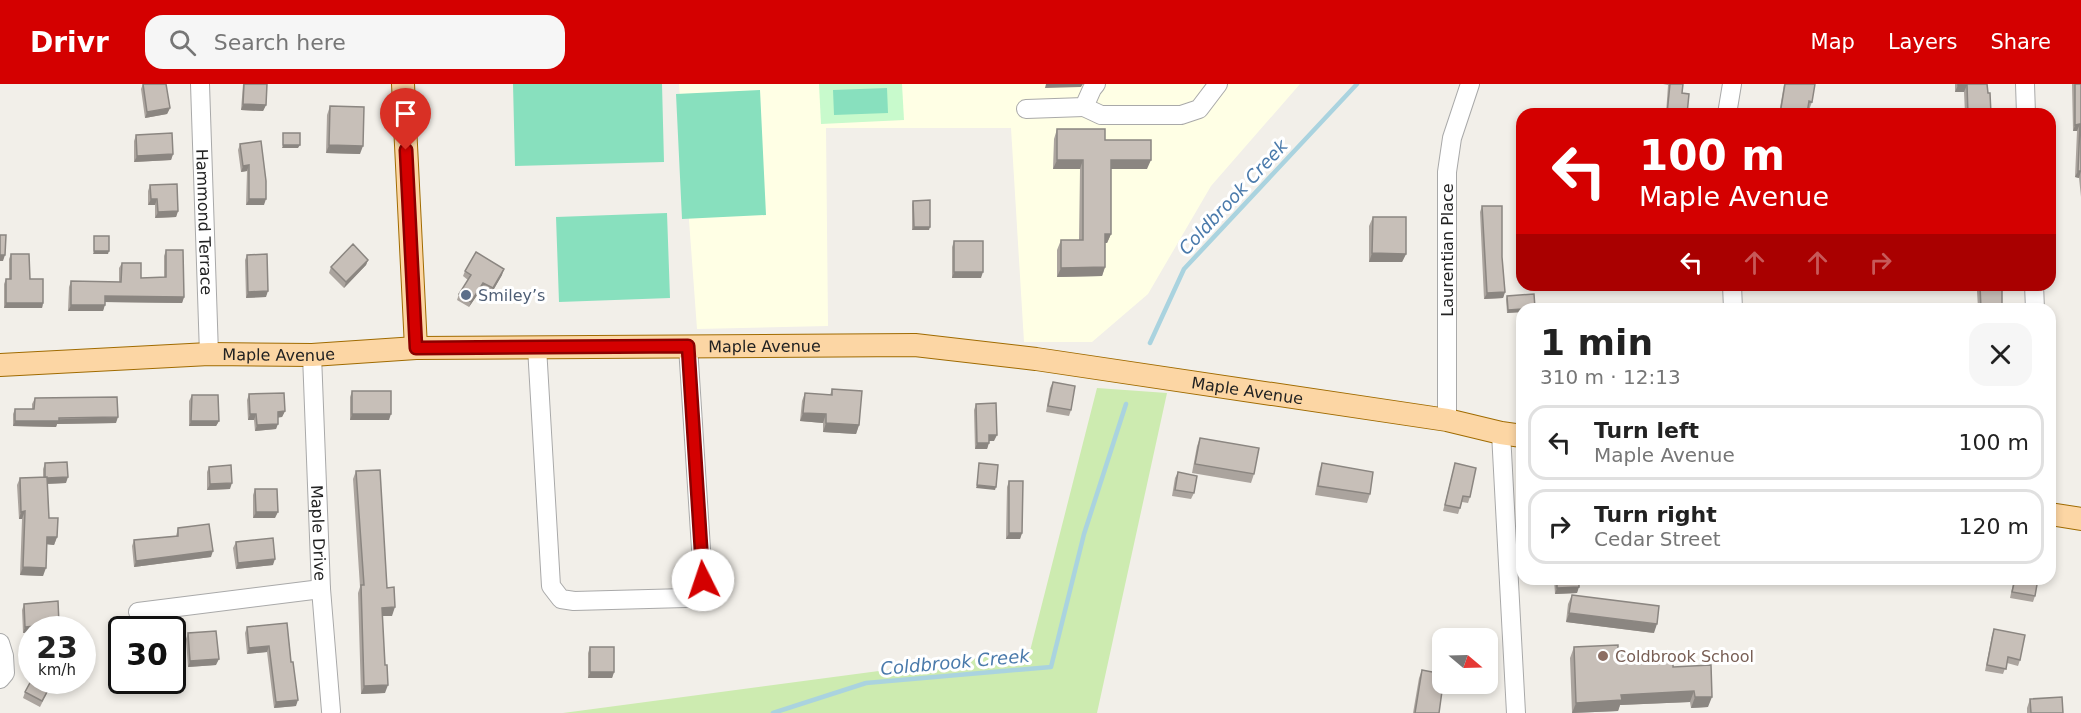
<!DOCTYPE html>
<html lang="en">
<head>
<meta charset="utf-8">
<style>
	body { margin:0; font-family:"DejaVu Sans",sans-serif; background:#f6f6f6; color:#222; height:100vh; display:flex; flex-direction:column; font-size:22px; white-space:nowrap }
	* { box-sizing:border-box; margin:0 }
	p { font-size:20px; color:#767676 }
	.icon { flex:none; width:33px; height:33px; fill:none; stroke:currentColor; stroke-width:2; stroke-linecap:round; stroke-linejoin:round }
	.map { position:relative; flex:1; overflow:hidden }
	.sheet { position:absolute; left:1516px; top:219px; width:540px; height:282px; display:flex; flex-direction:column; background:#fff; border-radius:18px; box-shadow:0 3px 9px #0003 }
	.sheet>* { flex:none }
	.guide { position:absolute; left:1516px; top:24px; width:540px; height:183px; border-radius:18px; box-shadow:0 3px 9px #0003; background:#d40000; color:#fff; overflow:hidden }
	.needle { width:39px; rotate:109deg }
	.fabs { position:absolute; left:1432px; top:544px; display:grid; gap:12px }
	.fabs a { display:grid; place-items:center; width:66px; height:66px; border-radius:12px; background:#fff; box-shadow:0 3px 9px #0003; font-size:30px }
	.speed { position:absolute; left:18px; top:532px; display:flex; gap:12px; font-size:30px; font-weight:700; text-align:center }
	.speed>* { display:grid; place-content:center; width:78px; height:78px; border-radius:50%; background:#fff; box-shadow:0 3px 9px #0003; line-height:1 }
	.speed small { font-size:15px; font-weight:400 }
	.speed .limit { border:3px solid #111; border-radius:9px; background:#fff; color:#111 }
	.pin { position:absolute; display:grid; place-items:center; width:51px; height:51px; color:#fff; margin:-62px -26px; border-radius:50% 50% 50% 0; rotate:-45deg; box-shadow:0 0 6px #0007 }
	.pin .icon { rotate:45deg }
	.me { position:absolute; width:66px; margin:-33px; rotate:356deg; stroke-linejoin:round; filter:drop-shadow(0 0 4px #0008) }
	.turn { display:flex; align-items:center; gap:21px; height:126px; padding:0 24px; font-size:27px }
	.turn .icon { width:78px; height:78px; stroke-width:2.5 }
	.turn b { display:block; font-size:42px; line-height:51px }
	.lanes { display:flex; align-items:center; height:57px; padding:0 24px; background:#0003; justify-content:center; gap:30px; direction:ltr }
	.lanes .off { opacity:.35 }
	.round { display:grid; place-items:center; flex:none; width:63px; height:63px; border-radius:18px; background:#f6f6f6 }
	.headline { display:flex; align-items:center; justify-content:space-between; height:102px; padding:0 24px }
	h1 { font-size:36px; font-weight:700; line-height:45px }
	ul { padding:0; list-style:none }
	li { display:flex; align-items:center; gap:18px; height:75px; margin:0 12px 9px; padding:0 12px; border:3px solid #e0e0e0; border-radius:18px }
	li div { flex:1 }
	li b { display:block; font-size:22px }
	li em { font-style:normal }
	header { display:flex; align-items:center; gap:36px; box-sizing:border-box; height:84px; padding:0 30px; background:#d40000; color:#fff }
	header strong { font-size:28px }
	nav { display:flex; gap:33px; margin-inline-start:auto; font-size:21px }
	.search { width:420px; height:54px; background:#f6f6f6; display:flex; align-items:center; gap:15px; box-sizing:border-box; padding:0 21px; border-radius:18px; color:#767676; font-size:22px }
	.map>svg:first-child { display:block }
</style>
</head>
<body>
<header>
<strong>Drivr</strong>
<div class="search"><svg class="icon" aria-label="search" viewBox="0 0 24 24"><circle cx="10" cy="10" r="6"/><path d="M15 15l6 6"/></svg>Search here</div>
<nav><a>Map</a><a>Layers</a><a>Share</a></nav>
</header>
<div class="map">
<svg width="2081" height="629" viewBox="0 0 2081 629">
	<rect width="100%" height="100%" fill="#f2efe9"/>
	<path fill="#ffffe5" d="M679,0H1300L1211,102L1148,210L1092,258H1024L1011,44H826L828,242L697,245Z"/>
	<path fill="#cdebb0" d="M1097,304L1167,309L1097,629H563L1030,567Z"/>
	<path fill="#c8facc" d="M819,0H902L904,36L821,40Z"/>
	<path fill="#88e0be" d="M513,0H662L664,78L515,82Z
		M887,4L888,29L834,31L833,6Z
		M760,6L766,131L682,135L676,10Z
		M667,129L670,214L559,218L556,133Z"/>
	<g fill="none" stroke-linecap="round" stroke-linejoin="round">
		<path stroke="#aad3df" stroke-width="4.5" d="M1150,259L1184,185L1357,0
			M773,629L866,599L1051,583L1084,450L1126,320"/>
		<g stroke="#a9a9a9" stroke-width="20">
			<g id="minor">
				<path id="s1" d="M200,0L209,270"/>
				<path d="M2025,0L2026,30"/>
				<path d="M1084,23L1101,31H1181L1199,25L1218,0"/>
				<path d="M1026,25L1084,23L1092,5L1096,0"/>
				<path d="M1727,30L1732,0"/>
				<path d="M1732,201L1733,225"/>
				<path d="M2034,201L2035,225"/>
				<path d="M537,263L551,502L561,515L574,517L686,514L698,504L703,496L688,262"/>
				<path id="s2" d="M312,271L321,505L331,627"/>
				<path d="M1447,336V88L1452,54L1470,0"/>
				<path d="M1501,349L1516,629"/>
				<path d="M138,528L321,505"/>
				<path d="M0,559L4,572L5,589L0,595"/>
			</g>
		</g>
		<g stroke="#a06b00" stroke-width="24">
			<g id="major">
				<path d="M403,0L416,264"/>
				<path id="s3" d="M0,281L209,270L312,271L416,264L915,261L1036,275L1447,336L1501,349L1522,352"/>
				<path d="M2050,430L2081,435"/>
			</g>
		</g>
		<use href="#minor" stroke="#fff" stroke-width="18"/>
		<use href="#major" stroke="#fcd6a4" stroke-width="22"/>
	</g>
	<path fill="#aba49e" d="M143,0L170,24L167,30L145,34L141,5Z
		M243,0H267L266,21L263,27L241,26Z
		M1663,0H1683L1682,9L1687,30H1666L1668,1Z
		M1784,0H1815L1812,18L1809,26H1808L1807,30H1779Z
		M1955,0H1987L1991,30H1965L1964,8H1955Z
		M2072,0H2081V113L2079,94L2075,93L2077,47H2073Z
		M330,22L360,70L326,69L327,31Z
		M1057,45L1105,56L1147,85H1111V150L1107,159H1105V183L1102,192L1057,193V166L1061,156H1079L1080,85H1053L1054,55Z
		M136,51L173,70L171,76L134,78V57Z
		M240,60L264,121H246L247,87L241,88L238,66Z
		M150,101L178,127L176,133L155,134V121H148V107Z
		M913,117L929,146H912V120Z
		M1482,122L1502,173L1505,208L1503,214L1484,215L1480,128Z
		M1373,133L1406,170L1402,178H1369V142Z
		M954,157L981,194H952V163Z
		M166,166L184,213L182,219L105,218L103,227H68L69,203L71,197L119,198V184L122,179L141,194L164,193V172Z
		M11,170L30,195L43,219L42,224H4V200L6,195H9V175Z
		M247,171L266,213L246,214L245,176Z
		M368,176L366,181L344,204L329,189L331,183Z
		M465,187L502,191L491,210L482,204L469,223L457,216L459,210L468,196L463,192Z
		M1975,201H2002V225H1978L1977,207H1975Z
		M1507,212L1535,224V225H1522V228L1507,229L1506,215Z
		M1053,298L1071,326L1069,332L1046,328L1050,304Z
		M832,305L859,341L856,350L823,348V339L800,337L802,317L805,309L830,311Z
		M352,307L389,336H350V313Z
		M249,310L285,327L282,333H278L276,345L255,347L254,336H248L247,316Z
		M192,311L219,337L216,342H189V317Z
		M35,314L116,339L57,340L56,343L13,342V330L15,325H32V320Z
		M976,320L994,357H989L987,365H975L974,326Z
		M1200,354L1254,390L1251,399L1192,389L1197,362Z
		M45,379L66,399L47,400L49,434L57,453L54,461L47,460L43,492L20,491L22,435H19L17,401L20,394L43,393V385Z
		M1322,379L1370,410L1367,419L1315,411L1319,388Z
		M1455,379L1470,413L1468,419L1462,418L1458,430L1443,427Z
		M209,383L230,405L207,406V388Z
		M356,387L387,504L392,532H382L385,609L361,610L358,509L360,503L353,395Z
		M1178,388L1194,409L1191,415L1172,412L1175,394Z
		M1009,397L1022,449L1020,455H1006L1007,403Z
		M255,405L275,434H253V411Z
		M178,444L211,473L134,483L132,462L134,456L176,452Z
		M236,458L273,481L236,485L233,464Z
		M1554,495H1579L1577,509L1555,510Z
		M2014,495H2038L2035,512L2033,518L2010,514Z
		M1572,511L1654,549L1566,538L1568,520Z
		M24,520L59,540L57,546H32V548L23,549L22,526Z
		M287,539L296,622L274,624L267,568L247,570L245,549L247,543Z
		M1994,545L2020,576L2018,582L2007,579L2003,590L1985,587L1992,551Z
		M188,549L216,581L188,583L186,555Z
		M590,563L614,588L612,594H588V569Z
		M1574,563L1618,570L1673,583L1708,623L1691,624L1690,618L1620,621L1618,627L1572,629L1570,574Z
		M1422,586L1439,629H1413L1419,594Z
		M53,597L40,623L23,614L25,608Z
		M2030,615L2063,629H2027V624Z"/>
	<path fill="#8b8681" d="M1046,0H1083L1081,3L1045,4Z
		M1958,1H1967L1964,8H1955Z
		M243,20L266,21L263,27L241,26Z
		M170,24L167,30L145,34L147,28Z
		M2080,40L2077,47H2073L2075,41Z
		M283,61H300L298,64H282Z
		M329,61L363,62L360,70L326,69Z
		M173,70L171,76L134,78L137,72Z
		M1057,76H1083L1080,85H1053Z
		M1111,76H1151L1147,85H1107Z
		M249,81L247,87L241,88L243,82Z
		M2078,87H2081L2079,94L2075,93Z
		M151,115H157L155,121H148Z
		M249,115H266L264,121H246Z
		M178,127L176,133L155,134L158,128Z
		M914,143H930L929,146H912Z
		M1105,150H1111L1107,159H1101Z
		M94,167H109L108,170H93Z
		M1372,169L1406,170L1402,178H1369Z
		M0,171H5L3,177H0Z
		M368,176L366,181L344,204L346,198Z
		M1105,183L1102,192L1057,193L1061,184Z
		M504,185L502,191L491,210L493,204Z
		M954,188H983L981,194H952Z
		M483,199L482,204L469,223L471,218Z
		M1773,201H1795L1794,205L1772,204Z
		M268,207L266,213L246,214L248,208Z
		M1505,208L1503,214L1484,215L1487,209Z
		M105,212L184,213L182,219L103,218Z
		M6,219H43L42,224H4Z
		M71,221H105L103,227H68Z
		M1535,224V225H1522V228L1507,229L1508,226Z
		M285,327L282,333L276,334L278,328Z
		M803,329L826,330L823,339L800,337Z
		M250,330H256L254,336H248Z
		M352,330H391L389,336H350Z
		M118,333L116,339L57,340L56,343L13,342L15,337Z
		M191,337H219L216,342H189Z
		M826,339L859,341L856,350L823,348Z
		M278,340L276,345L255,347L257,341Z
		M989,351H997L994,357H987Z
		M977,359H989L987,365H975Z
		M68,393L66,399L43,400L46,394Z
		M232,399L230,405L207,406L210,400Z
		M977,401L996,403L995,406L976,404Z
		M25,427L22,435H19L21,428Z
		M256,428H278L275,434H253Z
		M1009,449H1022L1020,455H1006Z
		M47,453H57L54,461L44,460Z
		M213,467L211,473L134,483L136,477Z
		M275,475L273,481L236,485L238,479Z
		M23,483L46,484L43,492L20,491Z
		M1579,503L1577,509L1555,510L1557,504Z
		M395,523L392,532H379L382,524Z
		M1569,529L1657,540L1654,549L1566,538Z
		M59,540L57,546H32V548L23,549L25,543Z
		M269,562L267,568L247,570L249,564Z
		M219,575L216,581L188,583L190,577Z
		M590,588H614L612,594H588Z
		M388,601L385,609L361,610L364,602Z
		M1694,607L1690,618L1620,621L1618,627L1572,629L1576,619L1621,611Z
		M1695,613H1712L1708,623L1691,624Z
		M298,616L296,622L274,624L276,618Z"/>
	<path fill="#c7bfb8" stroke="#8b8681" stroke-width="1.5" d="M143,0H166L170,24L147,28Z
		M244,0H267L266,21L243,20Z
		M1670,0H1683L1682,9L1689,10L1687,30H1667Z
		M1785,0H1815L1812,18L1809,17L1807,30L1796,29V30H1780Z
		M1958,0H1987L1988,9H1990L1991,30H1968L1967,1H1958Z
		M2075,0H2081V87H2078L2080,40L2075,41Z
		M330,22L364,23L363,62L329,61Z
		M1884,25L1905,27L1904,30H1884Z
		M1057,45H1105V56H1151V76H1111V150H1105V183L1061,184V156H1083V76H1057Z
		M172,49L173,70L137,72L136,51Z
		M283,49H300V61H283Z
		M261,57L266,97V115H249V81L243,82L240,60Z
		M177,100L178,127L158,128L157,115H151L150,101Z
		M930,116V143H914L913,117Z
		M1482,122H1502V173L1505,208L1487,209Z
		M1373,133H1406V170L1372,169Z
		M0,151H6L5,171H0Z
		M94,152H109V167H94Z
		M954,157H983V188H954Z
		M353,160L368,176L346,198L331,183Z
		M166,166H183L184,213L105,212V221H71V197L121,198L122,179H141V194L166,193Z
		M476,168L504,185L493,204L483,199L471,218L459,210L471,191L465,187Z
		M11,170H29L30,195H43V219H6V195H11Z
		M267,170L268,207L248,208L247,171Z
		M1980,201H2002V225H1981Z
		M1534,210L1535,224L1508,226L1507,212Z
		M1792,221L1829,222V225H1792Z
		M1053,298L1075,302L1071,326L1048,322Z
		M832,305L862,307L859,341L826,339V330L803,329L805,309L832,311Z
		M352,307H391V330H352Z
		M284,309L285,327L278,328V340L257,341L256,330H250L249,310Z
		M192,311H218L219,337H191Z
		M117,313L118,333L59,334V337H15V325H34L35,314Z
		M996,319L997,351H989V359H977L976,320Z
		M1200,354L1259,364L1254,390L1195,380Z
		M67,378L68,393L47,394V393H45V379Z
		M979,379L998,381L996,403L977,401Z
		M1322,379L1373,388L1370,410L1318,402Z
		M1455,379L1476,384L1470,413L1463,412L1460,424L1445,421Z
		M231,381L232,399L210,400L209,383Z
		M380,386L387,504L394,503L395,523L382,524L385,581H387L388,601L364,602L361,501H364L356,387Z
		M1178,388L1197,392L1194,409L1175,406Z
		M47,393L49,434H58L57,453H47L46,484L23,483L25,427L21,428L20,394Z
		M1009,397H1023L1022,449H1009Z
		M255,405H277L278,428H256Z
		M209,440L213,467L136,477L134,456L178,452V444Z
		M273,454L275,475L238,479L236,458Z
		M1557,495H1579V503L1557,504Z
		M2015,495H2038L2035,512L2012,508Z
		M1572,511L1659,522L1657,540L1569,529Z
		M58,517L59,540L25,543L24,520Z
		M287,539L291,578H293L298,616L276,618L269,562L249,564L247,543Z
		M1994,545L2025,551L2020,576L2008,573L2006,585L1987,581Z
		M216,547L219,575L190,577L188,549Z
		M1618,561V570L1673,568V583L1711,581L1712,613H1695L1694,607L1621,611L1622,616L1576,619L1574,563Z
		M590,563H614V588H590Z
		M1422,586L1443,590V600L1439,629H1415Z
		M32,595V597H53L42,617L25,608Z
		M2062,613L2063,629H2031L2030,615Z"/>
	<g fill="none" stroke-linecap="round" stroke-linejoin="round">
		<g stroke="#8a0000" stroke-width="15">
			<path id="route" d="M406,66L416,264L688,262L703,496"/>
		</g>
		<use href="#route" stroke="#d40000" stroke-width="10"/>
	</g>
	<circle fill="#5c6f8a" stroke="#fff" stroke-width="2" cx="466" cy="211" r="6"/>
	<circle fill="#8d6e63" stroke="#fff" stroke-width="2" cx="1603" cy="572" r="6"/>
	<g text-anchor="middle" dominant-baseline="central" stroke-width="6" stroke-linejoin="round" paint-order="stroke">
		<g font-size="16" fill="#222" stroke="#fff">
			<text stroke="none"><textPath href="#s1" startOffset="138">Hammond Terrace</textPath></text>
			<text transform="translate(1447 166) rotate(-90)">Laurentian Place</text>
			<text stroke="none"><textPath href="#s3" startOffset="765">Maple Avenue</textPath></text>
			<text stroke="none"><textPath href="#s3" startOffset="279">Maple Avenue</textPath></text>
			<text stroke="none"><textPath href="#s3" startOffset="1251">Maple Avenue</textPath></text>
			<text stroke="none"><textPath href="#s2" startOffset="178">Maple Drive</textPath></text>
		</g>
		<g font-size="16" fill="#4e5e75" stroke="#fff" text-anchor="start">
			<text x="478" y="211">Smiley’s</text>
		</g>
		<g font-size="16" fill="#785e54" stroke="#fff" text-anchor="start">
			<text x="1615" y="572">Coldbrook School</text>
		</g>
		<g font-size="18" font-style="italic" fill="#4a7aab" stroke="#fff">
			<text transform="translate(1233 113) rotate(-47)">Coldbrook Creek</text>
			<text transform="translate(955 578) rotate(-5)">Coldbrook Creek</text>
		</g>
	</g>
</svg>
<div class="fabs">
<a><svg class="needle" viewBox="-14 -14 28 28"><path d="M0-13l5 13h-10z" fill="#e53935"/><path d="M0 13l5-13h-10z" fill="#767676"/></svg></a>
</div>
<div class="speed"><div>23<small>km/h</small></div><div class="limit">30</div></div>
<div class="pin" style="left:406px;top:66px;background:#d93025"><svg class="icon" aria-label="arrive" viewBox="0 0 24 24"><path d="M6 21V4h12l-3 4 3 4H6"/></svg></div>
<svg class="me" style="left:703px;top:496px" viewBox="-20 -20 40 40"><circle r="19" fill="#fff"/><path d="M0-13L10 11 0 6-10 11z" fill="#d40000"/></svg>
<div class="guide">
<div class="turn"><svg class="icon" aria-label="left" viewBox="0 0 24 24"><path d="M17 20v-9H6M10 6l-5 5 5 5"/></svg><div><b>100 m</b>Maple Avenue</div></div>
<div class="lanes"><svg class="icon" aria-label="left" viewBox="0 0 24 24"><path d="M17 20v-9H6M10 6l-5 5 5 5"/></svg><svg class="icon off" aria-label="ahead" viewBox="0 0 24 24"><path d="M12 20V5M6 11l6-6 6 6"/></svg><svg class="icon off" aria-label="ahead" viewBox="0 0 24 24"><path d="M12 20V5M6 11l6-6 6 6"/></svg><svg class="icon off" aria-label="right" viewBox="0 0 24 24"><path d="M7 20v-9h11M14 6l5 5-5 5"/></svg></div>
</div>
<section class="sheet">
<div class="headline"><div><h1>1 min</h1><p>310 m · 12:13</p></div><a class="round"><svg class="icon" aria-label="close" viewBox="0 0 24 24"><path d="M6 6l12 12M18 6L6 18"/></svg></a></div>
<ul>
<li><svg class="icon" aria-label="left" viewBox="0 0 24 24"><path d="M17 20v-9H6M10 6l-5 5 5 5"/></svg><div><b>Turn left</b><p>Maple Avenue</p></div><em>100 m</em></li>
<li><svg class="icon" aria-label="right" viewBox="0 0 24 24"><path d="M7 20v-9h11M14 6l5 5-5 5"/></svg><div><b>Turn right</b><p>Cedar Street</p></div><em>120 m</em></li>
</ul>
</section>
</div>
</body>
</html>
